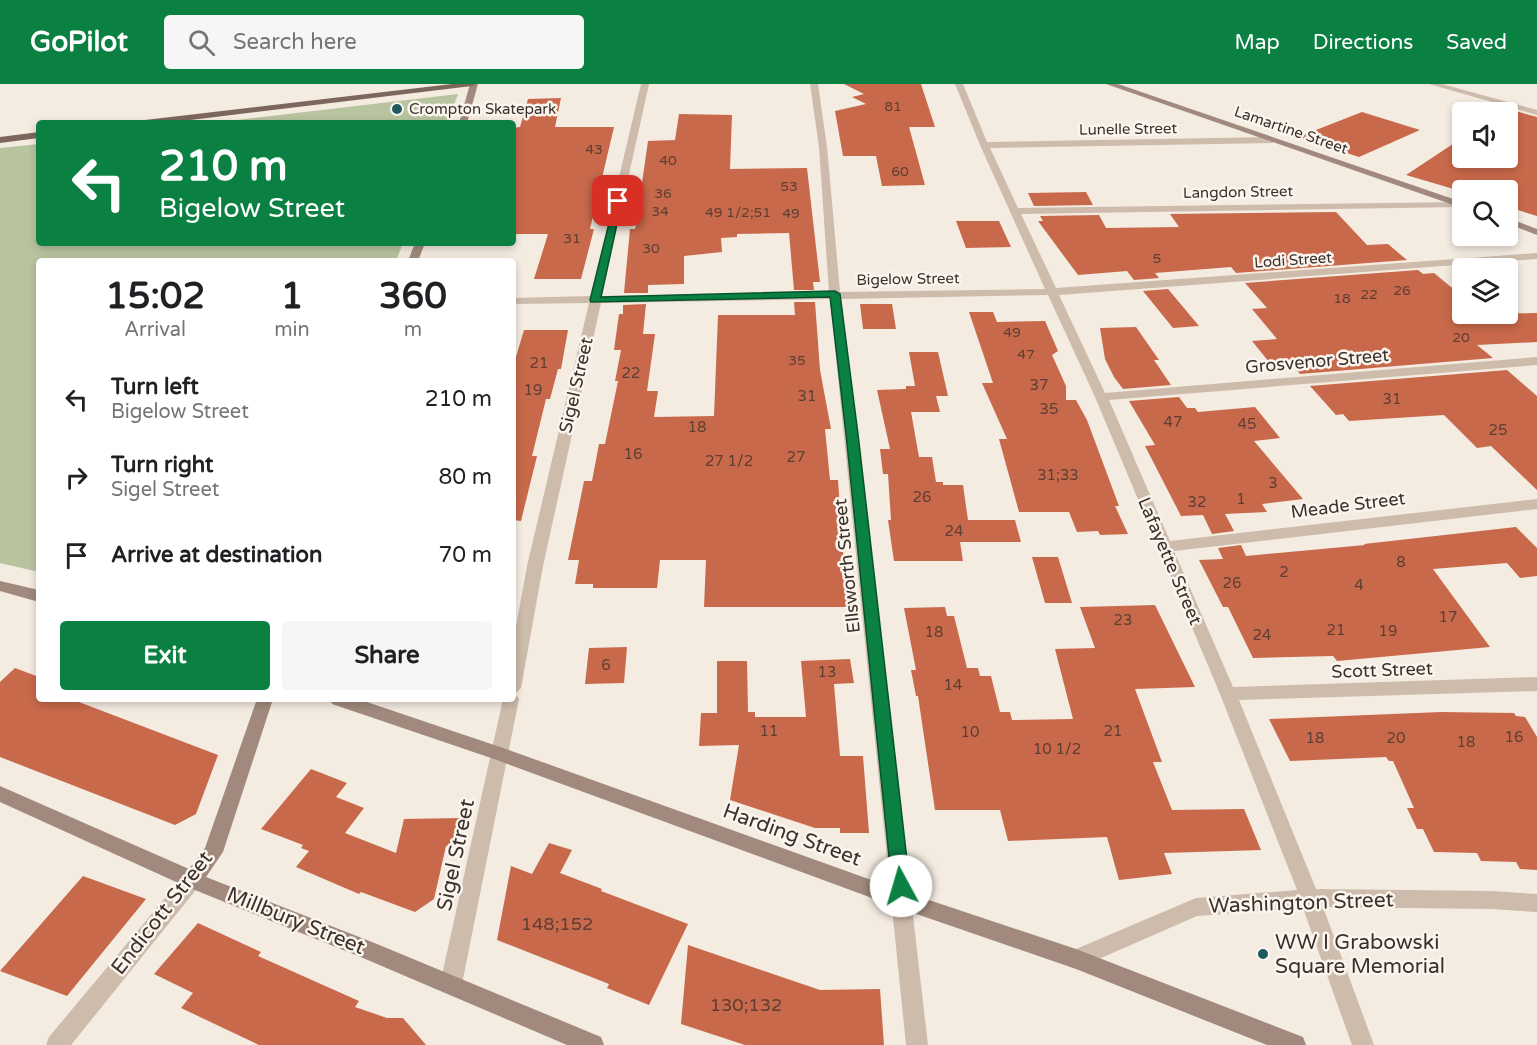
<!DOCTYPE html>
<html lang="en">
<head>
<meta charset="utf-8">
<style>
	body { margin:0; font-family:"Varela Round",sans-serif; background:#f6f6f6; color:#202124; height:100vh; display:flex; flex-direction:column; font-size:22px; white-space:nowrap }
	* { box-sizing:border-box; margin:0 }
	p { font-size:20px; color:#757577 }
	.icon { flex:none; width:33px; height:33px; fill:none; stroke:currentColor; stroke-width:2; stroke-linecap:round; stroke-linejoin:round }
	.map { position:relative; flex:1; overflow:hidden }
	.drawer { position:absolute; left:36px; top:174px; width:480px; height:444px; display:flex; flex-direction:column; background:#fff; border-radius:6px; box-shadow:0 3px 9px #0003 }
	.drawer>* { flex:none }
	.banner { position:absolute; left:36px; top:36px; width:480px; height:126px; border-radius:6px; box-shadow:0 3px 9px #0003; background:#0b8043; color:#fff; overflow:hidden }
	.fabs { position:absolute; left:1452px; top:18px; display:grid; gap:12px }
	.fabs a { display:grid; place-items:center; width:66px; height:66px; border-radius:6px; background:#fff; box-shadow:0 3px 9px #0003; font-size:30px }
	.pin { position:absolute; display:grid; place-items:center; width:51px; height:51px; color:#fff; margin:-26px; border-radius:12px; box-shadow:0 3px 9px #0006 }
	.me { position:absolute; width:66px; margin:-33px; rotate:354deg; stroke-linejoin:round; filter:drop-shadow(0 0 4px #0008) }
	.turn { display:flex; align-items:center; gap:21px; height:126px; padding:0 24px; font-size:27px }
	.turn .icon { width:78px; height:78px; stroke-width:2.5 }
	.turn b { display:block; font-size:42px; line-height:51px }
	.eta { display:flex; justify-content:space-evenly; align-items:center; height:102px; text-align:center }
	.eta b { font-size:36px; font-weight:800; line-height:42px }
	.button { display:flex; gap:12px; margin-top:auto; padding:12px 24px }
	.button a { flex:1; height:69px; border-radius:6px; background:#0b8043; color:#fff; font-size:24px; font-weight:800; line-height:69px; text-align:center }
	.button a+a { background:#f6f6f6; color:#202124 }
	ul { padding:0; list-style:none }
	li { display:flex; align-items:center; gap:18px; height:78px; padding:0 24px }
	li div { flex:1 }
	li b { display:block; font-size:22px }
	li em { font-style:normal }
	header { display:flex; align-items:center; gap:36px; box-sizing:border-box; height:84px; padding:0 30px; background:#0b8043; color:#fff }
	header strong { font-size:28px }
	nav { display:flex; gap:33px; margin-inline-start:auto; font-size:21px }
	.search { width:420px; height:54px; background:#f6f6f6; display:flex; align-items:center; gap:15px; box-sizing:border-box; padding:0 21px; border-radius:6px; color:#757577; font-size:22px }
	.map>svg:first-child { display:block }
</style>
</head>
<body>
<header>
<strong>GoPilot</strong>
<div class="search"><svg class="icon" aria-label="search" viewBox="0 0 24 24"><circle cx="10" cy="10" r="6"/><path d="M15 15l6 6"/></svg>Search here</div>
<nav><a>Map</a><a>Directions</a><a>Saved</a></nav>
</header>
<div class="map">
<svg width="1537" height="961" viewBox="0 0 1537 961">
	<rect width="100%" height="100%" fill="#f4ebe1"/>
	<path fill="#b8c4a0" d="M458,10L447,39H211Z
		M39,60V159H403L396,177H39V488L0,479V64Z"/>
	<path fill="#c8694b" d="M844,0H921L935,43H909L925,101L882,102L876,72H843L835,27L866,20L852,13L864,10Z
		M561,14L555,43H614L590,145H594L581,195H534L548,150H513V44L520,43L528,15Z
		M1508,25L1537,33V132L1508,123V106H1457L1406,91L1462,54V74H1508Z
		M1362,28L1420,46L1359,73L1298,53Z
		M679,30L732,31L730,85L807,84L820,198H813L814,206H794L789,149L737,150V153L721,154L722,168L684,172V200L648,201V209H624L630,145H635L636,141L648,57L675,56Z
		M1086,108L1093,121L1034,122L1028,109Z
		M1336,128L1367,161L1388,160L1407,176L1236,189L1231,183L1155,189L1159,194L1134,196L1127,187L1078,191L1038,137H1043L1040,132L1099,131L1106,144L1179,143L1170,130Z
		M956,137H999L1011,163L966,164Z
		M1418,186L1423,190L1434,189L1462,212V230L1537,229V258L1477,261L1493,274L1300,290L1288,276L1269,278L1252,257L1277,255L1252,225L1267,224L1245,199Z
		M1168,205L1199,242L1173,244L1143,207Z
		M794,218H815L820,286L831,345H825L830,396H838L847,523H704L706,476H660L657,504H593V500H575L579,476H568L584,397H592L599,360H605L618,297H615L621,266H614L619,230H623V221L646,220L643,250H655L647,307H658L654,333L714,332L718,231H795Z
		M860,220H892L896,245H863Z
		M969,228H993L997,238L1045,237L1058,267L1052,271L1066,302V316H1076L1087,336L1119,422H1115L1128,450L1100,451L1098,447L1077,448L1069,428H1019L999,355H1007L982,299H993Z
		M1136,243L1159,276H1154L1171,301L1123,305L1114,293L1105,275L1100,244Z
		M524,246H568L561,285H558L550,315H546L532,372H537L521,437L513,436V283Z
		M909,268H938L948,312H936L940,328H911L919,373H932L936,398H943V401H963L968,436H1015L1021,458H960L963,477H894L888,436H891L888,390H883L880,365H890L877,306L906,305V302H915Z
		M1507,286L1537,312V406L1491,362L1477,364L1444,331L1349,337L1343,330L1336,331L1310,302Z
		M1179,313L1187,324H1195L1198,328L1255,323L1280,354L1254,357L1303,415L1262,420L1267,428L1225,430L1234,447L1212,450L1203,431L1181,432L1145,362L1155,361L1129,317Z
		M1516,443L1537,464V492L1520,494L1507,479L1433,485L1490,563L1337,577L1333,572L1253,574L1228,523H1223L1199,476L1223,475L1218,464L1241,461L1246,472L1365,461L1364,460Z
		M1032,473H1058L1072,519H1045Z
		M1155,521L1195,603L1135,605L1162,678H1153L1172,726L1244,725L1261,766L1164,769L1172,790L1119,796L1107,753L1008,757L1000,726H935L918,612H916L911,586H916L904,524L945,523L947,532H954L967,584H978L980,592H991L1000,628H1010L1012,636L1073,635L1055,565L1095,564L1080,523Z
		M627,563L624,599L585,600L589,564Z
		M850,575L854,599L834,600L840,672H863L869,749H840V744H815L730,716L739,661L699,662L701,629H717V577H747L748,628H755V633H806L801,577Z
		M15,584L39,593V615H71L218,671L196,730L175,741L0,673V598Z
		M1441,628L1514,629L1516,632L1525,633L1537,653V786L1520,785L1516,778L1481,777L1477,769L1434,768L1423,745H1417L1407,724H1414L1393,677H1389L1386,673L1290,677L1269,635Z
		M311,685L347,699L336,713L364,724L345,749L396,769L404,735L460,734L454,762H446L434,815L415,828L361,808L359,810L296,783L309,767L301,764L303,761L261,745Z
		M549,759L572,766L560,789L602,805L601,807L688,840L649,921L607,904L609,900L497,856L511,782L532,790Z
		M83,792L146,815L67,912L0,887Z
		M198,839L261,868L258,872L359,917L355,923L387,934H403L426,961H259L181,924L193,909L154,890Z
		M688,861L820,906L880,905L884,961H745L681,940Z"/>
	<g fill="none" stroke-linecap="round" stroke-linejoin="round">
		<path fill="#cdbbac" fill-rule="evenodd" d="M641,0H649L602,212L829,208L819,63L810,0H818L827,63L840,208L1045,205L980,61L955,0H963L987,58L1272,53L1276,56L1272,59L990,64L1018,124L1462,118V122L1460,123L1021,130L1056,204L1537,169V175L1059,211L1105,309L1537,273V281L1109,316L1170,457L1537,415V425L1174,467L1233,603L1537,593V607L1239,616L1316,805L1491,807L1537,810V828L1491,825L1323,823L1374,961H1352L1303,824L1197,832L1076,885L1069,882L1066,875L1069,868L1196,814L1297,806L1220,610L1095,313L1048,211L841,215L928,961H906L830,215L601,219L543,482L521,604L515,610L519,615L462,900L459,907L451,910L443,907L440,900L503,615H513V559L527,482L589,219L513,220V214L591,212Z
			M1429,0H1442L1537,26V31Z
			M192,787L199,790L202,796L199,802L71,961H46L49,953L185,790Z"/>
		<path fill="#a18a7d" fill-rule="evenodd" d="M470,0H478L467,39H459Z
			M1106,0H1118L1462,118V124Z
			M1508,134L1537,145V151L1508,140Z
			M415,159H425L418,177H408Z
			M0,497L39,506V518L0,507Z
			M257,615H273L223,768L206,793L377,860L601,953L604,961H567L363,874L185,802L0,718V702L189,785L205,764Z
			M330,615H358L506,665L902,807L1076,865L1303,953L1306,961H1267L1076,885L902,825L494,675L332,620Z"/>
		<path fill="#7d675c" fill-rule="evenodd" d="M452,0H476L472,2L166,39H141L145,36Z
			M39,48V54L0,59V53Z"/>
	</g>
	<path fill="#0b8043" stroke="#07532c" stroke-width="1.5" d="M615,115L622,117L601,213L835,207L840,210L858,350L910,802L907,808L901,811L894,808L892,802L846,350L830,213L591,218L590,216Z"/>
	<g fill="#1f5a5e" stroke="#fbf5ee" stroke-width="2">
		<circle cx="397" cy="25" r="6"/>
		<circle cx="1263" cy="870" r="6"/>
	</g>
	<g text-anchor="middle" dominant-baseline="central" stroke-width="5" stroke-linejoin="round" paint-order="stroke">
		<g font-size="14" fill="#5e3e33">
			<text x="893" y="22">81</text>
			<text x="594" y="65">43</text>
			<text x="668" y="76">40</text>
			<text x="900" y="87">60</text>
			<text x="789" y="102">53</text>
			<text x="663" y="109">36</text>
			<text x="660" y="127">34</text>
			<text x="738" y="128">49 1/2;51</text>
			<text x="791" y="129">49</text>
			<text x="572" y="154">31</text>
			<text x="651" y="164">30</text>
			<text x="1157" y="174">5</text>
			<text x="1402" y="206">26</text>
			<text x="1369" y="210">22</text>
			<text x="1342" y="214">18</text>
			<text x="1012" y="248">49</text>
			<text x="1461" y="253">20</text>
			<text x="1026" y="270">47</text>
			<text x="797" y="276">35</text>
		</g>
		<g font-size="15" fill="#3b302b" stroke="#fbf5ee" text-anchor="start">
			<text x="409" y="25">Crompton Skatepark</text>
		</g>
		<g font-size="15" fill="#3b302b" stroke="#fbf5ee">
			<text transform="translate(1128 45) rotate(-1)">Lunelle Street</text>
			<text transform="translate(1291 46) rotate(19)">Lamartine Street</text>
			<text transform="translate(1238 108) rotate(-1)">Langdon Street</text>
			<text transform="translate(1293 176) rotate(-4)">Lodi Street</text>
			<text transform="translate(908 195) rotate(-1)">Bigelow Street</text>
		</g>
		<g font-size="15" fill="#5e3e33">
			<text x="539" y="279">21</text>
			<text x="631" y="289">22</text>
			<text x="1039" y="301">37</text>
			<text x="533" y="306">19</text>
			<text x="807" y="312">31</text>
			<text x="1392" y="315">31</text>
			<text x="1049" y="325">35</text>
			<text x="1173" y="338">47</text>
			<text x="1247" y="340">45</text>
			<text x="697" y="343">18</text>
			<text x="1498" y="346">25</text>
			<text x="633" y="370">16</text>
			<text x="796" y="373">27</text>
			<text x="729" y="377">27 1/2</text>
			<text x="1058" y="391">31;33</text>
			<text x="1273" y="399">3</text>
			<text x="922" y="413">26</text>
			<text x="1241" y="415">1</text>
			<text x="1197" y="418">32</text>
			<text x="954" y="447">24</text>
			<text x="1401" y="478">8</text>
			<text x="1284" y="488">2</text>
			<text x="1232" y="499">26</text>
			<text x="1359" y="501">4</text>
			<text x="1448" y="533">17</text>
			<text x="1123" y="536">23</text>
			<text x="1336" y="546">21</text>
			<text x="1388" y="547">19</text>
			<text x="934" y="548">18</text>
			<text x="1262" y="551">24</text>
			<text x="606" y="581">6</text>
			<text x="827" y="588">13</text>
			<text x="953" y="601">14</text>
			<text x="769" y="647">11</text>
			<text x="1113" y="647">21</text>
			<text x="970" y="648">10</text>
			<text x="1514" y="653">16</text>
			<text x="1315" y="654">18</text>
			<text x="1396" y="654">20</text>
			<text x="1466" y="658">18</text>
			<text x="1057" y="665">10 1/2</text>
		</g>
		<g font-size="18" fill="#3b302b" stroke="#fbf5ee">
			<text transform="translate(1317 277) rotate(-5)">Grosvenor Street</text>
			<text transform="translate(576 301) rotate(-77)">Sigel Street</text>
			<text transform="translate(1348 421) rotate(-7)">Meade Street</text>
			<text transform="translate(1170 477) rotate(67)">Lafayette Street</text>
			<text transform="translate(847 482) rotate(-96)">Ellsworth Street</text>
			<text transform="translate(1382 586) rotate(-2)">Scott Street</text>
		</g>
		<g font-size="18" fill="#5e3e33">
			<text x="557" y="840">148;152</text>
			<text x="746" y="921">130;132</text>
		</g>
		<g font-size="21" fill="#3b302b" stroke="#fbf5ee">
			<text transform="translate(792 751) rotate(20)">Harding Street</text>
			<text transform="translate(456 771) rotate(-78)">Sigel Street</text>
			<text transform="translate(1301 819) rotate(-2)">Washington Street</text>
			<text transform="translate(162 829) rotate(-52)">Endicott Street</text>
			<text transform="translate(296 837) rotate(22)">Millbury Street</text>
		</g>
		<g font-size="21" fill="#3b302b" stroke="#fbf5ee" text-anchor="start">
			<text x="1275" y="858">WW I Grabowski<tspan x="1275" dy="24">Square Memorial</tspan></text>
		</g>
	</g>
</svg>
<div class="fabs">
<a><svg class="icon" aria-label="sound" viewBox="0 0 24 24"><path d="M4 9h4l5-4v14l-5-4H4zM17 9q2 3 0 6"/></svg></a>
<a><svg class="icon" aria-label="search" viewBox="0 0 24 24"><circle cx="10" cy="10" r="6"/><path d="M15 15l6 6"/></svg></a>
<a><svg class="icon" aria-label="layers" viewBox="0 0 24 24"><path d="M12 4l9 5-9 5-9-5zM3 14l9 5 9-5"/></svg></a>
</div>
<div class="pin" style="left:618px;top:117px;background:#d93025"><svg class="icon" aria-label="arrive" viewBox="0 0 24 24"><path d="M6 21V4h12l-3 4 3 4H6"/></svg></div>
<svg class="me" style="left:901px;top:802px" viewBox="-20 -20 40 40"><circle r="19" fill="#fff"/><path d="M0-13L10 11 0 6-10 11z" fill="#0b8043"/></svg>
<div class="banner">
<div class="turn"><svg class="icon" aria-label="left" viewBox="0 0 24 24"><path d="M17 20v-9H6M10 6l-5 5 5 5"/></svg><div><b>210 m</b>Bigelow Street</div></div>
</div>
<section class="drawer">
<div class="eta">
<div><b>15:02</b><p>Arrival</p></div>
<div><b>1</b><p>min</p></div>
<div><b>360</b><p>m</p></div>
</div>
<ul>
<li><svg class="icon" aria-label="left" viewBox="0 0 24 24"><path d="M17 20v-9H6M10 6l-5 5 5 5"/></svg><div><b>Turn left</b><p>Bigelow Street</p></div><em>210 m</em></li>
<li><svg class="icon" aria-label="right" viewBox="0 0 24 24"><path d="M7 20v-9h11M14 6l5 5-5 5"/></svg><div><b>Turn right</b><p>Sigel Street</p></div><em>80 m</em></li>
<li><svg class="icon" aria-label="arrive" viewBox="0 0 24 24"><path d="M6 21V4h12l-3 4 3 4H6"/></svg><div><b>Arrive at destination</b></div><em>70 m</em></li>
</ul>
<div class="button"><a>Exit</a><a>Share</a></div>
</section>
</div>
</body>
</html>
